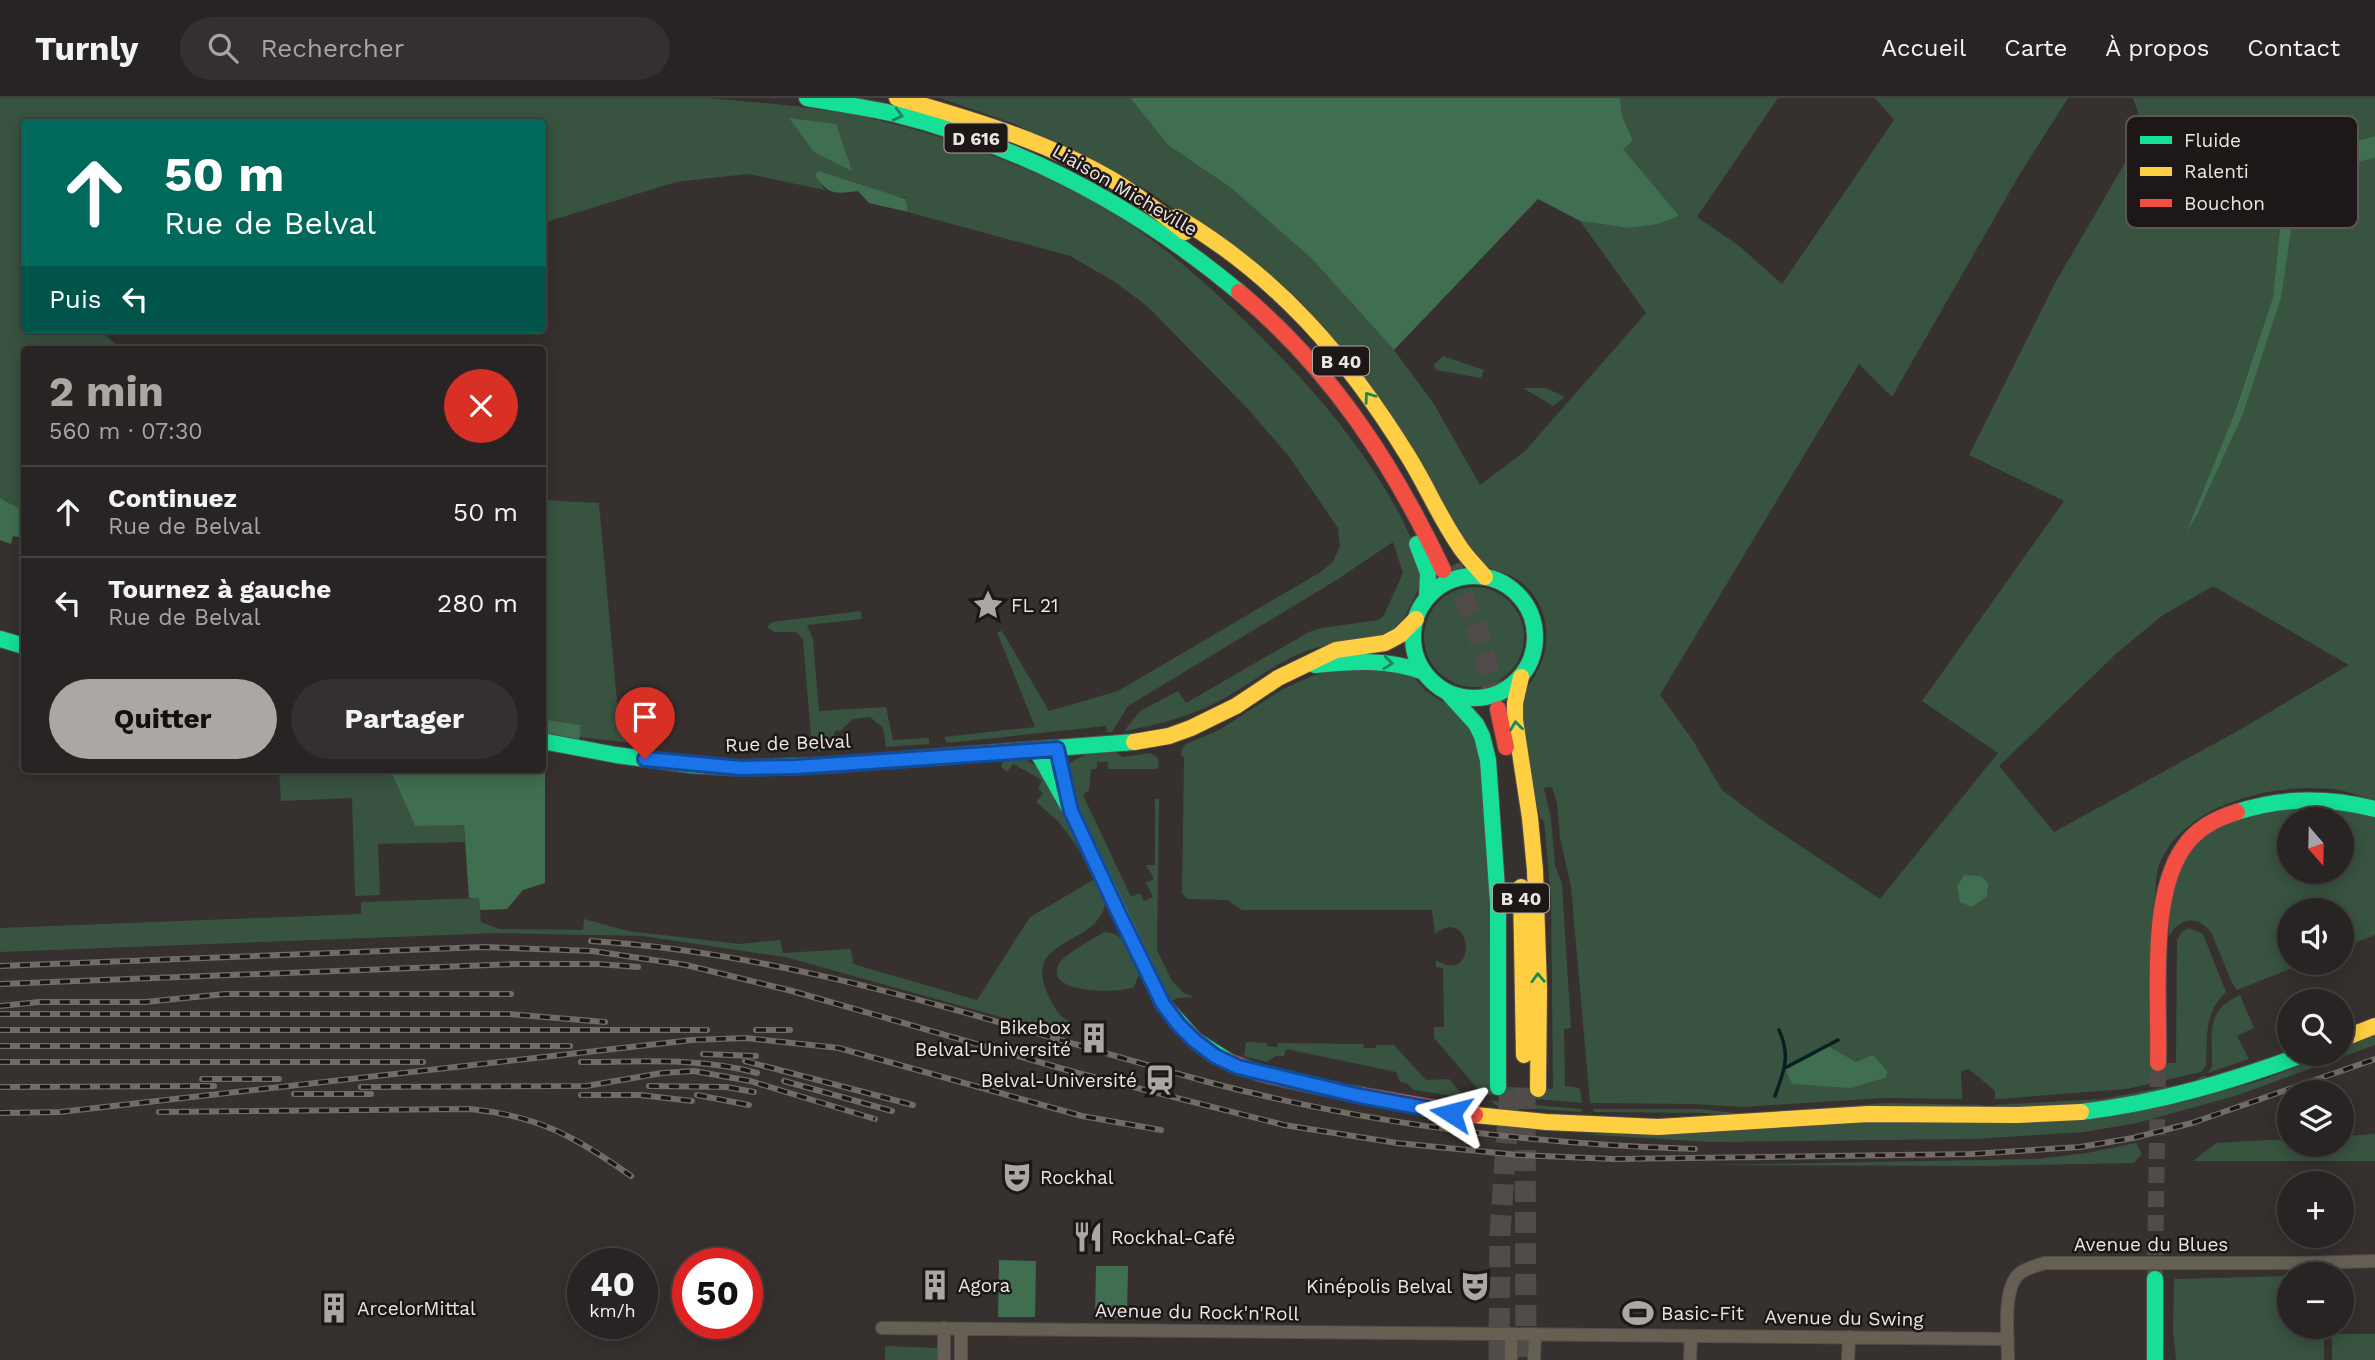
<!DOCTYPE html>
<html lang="fr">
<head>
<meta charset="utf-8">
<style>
	body { margin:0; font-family:"Work Sans",sans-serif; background:#343030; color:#f1f3f6; height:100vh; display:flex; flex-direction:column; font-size:26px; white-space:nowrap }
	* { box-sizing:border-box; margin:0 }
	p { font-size:23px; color:#a5a4a6 }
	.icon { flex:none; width:38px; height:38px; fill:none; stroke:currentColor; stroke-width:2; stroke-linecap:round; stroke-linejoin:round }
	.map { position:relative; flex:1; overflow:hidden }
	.drawer { position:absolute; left:21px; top:248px; width:525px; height:427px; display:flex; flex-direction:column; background:#282423; border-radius:7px; box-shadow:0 4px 18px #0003,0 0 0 2px #444141 }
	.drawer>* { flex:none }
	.top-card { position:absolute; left:21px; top:21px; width:525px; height:214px; border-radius:7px; box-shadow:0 4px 18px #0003,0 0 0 2px #444141; background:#00695c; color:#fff; overflow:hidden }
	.needle { width:46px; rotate:160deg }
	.tools { position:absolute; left:2277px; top:709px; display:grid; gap:14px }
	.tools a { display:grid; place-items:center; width:77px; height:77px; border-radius:50%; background:#282423; box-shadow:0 4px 18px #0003,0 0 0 2px #444141; font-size:35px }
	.speed { position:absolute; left:567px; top:1150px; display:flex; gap:14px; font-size:35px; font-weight:700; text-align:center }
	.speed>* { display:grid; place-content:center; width:91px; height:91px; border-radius:50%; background:#282423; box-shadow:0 4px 18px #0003,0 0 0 2px #444141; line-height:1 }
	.speed small { font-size:18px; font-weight:400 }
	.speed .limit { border:10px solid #d22; background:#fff; color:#111 }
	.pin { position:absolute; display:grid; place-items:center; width:60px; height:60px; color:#fff; margin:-72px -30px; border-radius:50% 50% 50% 0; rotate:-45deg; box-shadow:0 0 7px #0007 }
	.pin .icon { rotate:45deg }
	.me { position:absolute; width:77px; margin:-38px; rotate:279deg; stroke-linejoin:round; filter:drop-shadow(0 0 5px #0008) }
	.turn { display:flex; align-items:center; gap:24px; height:147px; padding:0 28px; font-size:32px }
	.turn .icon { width:91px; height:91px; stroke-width:2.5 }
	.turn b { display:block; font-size:49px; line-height:60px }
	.then { display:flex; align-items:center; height:66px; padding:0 28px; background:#0003; gap:14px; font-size:26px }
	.round { display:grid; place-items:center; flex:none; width:74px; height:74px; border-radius:37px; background:#343030 }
	.headline { display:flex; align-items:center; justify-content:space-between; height:119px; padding:0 28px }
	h1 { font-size:42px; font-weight:700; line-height:52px; color:#aca6a4 }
	.button { display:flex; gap:14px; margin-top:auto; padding:14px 28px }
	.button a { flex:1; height:80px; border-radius:42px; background:#aca6a4; color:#111; font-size:28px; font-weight:700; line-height:80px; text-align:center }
	.button a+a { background:#343030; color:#f1f3f6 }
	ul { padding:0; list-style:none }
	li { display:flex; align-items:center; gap:21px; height:91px; padding:0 28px; border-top:2px solid #444141 }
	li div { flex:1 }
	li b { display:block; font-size:26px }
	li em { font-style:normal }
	header { display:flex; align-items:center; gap:42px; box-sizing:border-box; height:98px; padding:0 35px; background:#282423; border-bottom:2px solid #444141 }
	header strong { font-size:33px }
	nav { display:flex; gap:38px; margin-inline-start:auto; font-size:24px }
	.search { width:490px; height:63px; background:#343030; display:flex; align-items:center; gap:18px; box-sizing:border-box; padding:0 24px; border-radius:38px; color:#a5a4a6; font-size:26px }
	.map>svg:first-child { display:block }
</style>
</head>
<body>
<header>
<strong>Turnly</strong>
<div class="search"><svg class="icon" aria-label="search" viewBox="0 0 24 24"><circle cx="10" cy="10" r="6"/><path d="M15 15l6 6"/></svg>Rechercher</div>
<nav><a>Accueil</a><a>Carte</a><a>À propos</a><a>Contact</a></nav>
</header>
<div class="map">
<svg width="2375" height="1262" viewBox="0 0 2375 1262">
	<rect width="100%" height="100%" fill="#36302f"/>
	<path fill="#385340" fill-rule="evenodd" d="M0,0H707C766,5 828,10 886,24C977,46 1090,92 1164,151C1211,188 1254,231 1295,274C1338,319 1396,395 1416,454C1419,464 1420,475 1422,485C1413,499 1402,532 1388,538C1382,541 1373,540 1367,541C1347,544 1327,546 1309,552C1276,564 1255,583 1225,600C1194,617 1159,627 1124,633L1140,613L1178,593L1186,605L1309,534L1321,530L1379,522L1384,517L1403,475L1393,444L1335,483L1128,608L1112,634H1107L1106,628L947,645L944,639L1035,629L997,534L1002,533L1049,613L1118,593L1319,475L1333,464L1340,448L1338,430L1290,360L1249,312L1147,208L1115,184L1070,158L908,114L906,100L815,79L825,92L748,76L676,84L543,125L542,24H24V231H103L105,237L122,252H24V413L0,400Z
		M940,0H1130L1168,47L1231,90L1311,160L1394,252L1434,306L1480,387L1524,354L1646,215L1580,123L1628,130L1623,51L1633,43L1622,17L1620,0H1778L1697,119L1738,147L1782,186L1894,22L1875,0H2068L2018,79L1892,299L1859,266L1660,597L1692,641L1722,692L1766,725L1880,801L1998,655L1922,603L2064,403L1969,357L2055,185L2144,32L2133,0H2375V38L2281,65V120L2273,199L2235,314L2189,431L2196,419L2242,319L2280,200L2299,77L2349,95L2351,66L2375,60V703C2364,700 2351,694 2339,692C2278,683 2184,704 2159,767C2155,777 2156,793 2155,805C2152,858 2153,912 2153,965H2176L2177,842L2182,834L2189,830L2203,836L2226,894C2203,916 2208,938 2206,968L2201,974L2127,991L1997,1001H1995V993L1969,971L1961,973L1962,1001L1883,1000L1743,1009L1693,1006L1590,1005L1571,789L1560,740L1557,705L1552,689L1544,690L1551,721L1555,767L1562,786L1571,930L1564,931L1565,988L1580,990L1582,1005L1482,996L1434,940V929H1444L1443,870L1436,869V862C1478,889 1474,806 1435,836L1432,812H1242L1227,802L1187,801L1182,795L1184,659L1181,658L1182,651L1186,646L1219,632L1283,591L1312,578L1345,570L1402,573L1413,578L1425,592L1438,601L1453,609L1474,632L1488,702L1490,988L1553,991L1551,801L1544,723L1540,720C1535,697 1530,675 1525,652C1523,642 1519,631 1519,620C1518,597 1529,590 1538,572C1554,542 1547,502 1518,482C1508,475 1498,474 1488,469C1482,467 1477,461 1471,457L1397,334L1237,154L1145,91L1015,26ZM2213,488L2349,567L2241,631L2054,734L1999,668L2117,555L2163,517Z
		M1443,258L1484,272L1481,280L1436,272L1434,267Z
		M1523,290H1546L1565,299L1553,308Z
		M542,402L599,405L620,636L632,638V645L579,639L581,627L543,621Z
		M1424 539a50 50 0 1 1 100 0a50 50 0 1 1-100 0Z
		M861,513L862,521L807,527L813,541L819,613L886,609L893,642L929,640V646L886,649L883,630L870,619L853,621L840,633L836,632L826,651L817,654V645L811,639L803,541L796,534H774L767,529L772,524Z
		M1114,653L1123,659L1150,655L1158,660L1159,669L1156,671H1108V664H1097V671H1091L1089,692L1083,697L1131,799L1140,795L1144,803L1153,799L1146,785L1154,781L1146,767H1155V701H1159L1157,852L1172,883L1184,895L1193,899L1178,900L1169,904L1074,705L1067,674L1071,664L1089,655Z
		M1022,660C1050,670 1068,722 1081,748L1078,750L1058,723L1036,704L1043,695L1038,691L1042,682L1013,666L1007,674L1001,669L1004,661Z
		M279,672H360L393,678L415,728L464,726L465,744L378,746L380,797L355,798L352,700L281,703Z
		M2306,708L2365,716L2375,720V837L2342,850V812H2289V864L2305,865L2237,892L2232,885L2211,834C2197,817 2179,819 2169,839C2168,808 2176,771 2196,746C2207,732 2245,716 2263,712C2276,709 2292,709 2306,708ZM2289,721H2342V774H2289Z
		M1095,781C1099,790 1107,801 1104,811C1089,850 1021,840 1049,899C1055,911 1060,921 1074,925L1069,928L1070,935L1073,939L785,859L643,838L500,835L0,854V830L361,816V804L479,800L481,824L499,831L583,832L584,821L628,833L740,846L780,842L783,855L851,851L853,866L977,902L1030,819Z
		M1104,834C1127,835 1132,856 1139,876L1134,889C1119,896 1042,896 1059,866C1064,856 1093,841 1104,834Z
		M2240,897L2254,930L2237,938L2249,961L2208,975L2212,969C2213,934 2204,914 2240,897Z
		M2375,937V947L2238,997L2137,1025L2084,1034L1972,1041L1709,1044L1583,1036L1696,1035L1856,1024L2022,1025L2114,1018L2188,1003L2259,983L2331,956H2342V951Z
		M1246,944L1267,945V948L1277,949L1278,945L1363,946L1364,950H1376V947H1394L1426,982L1449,981L1465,1000L1414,992L1406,985L1400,984L1396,974L1286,951L1284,958H1276L1266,964L1244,958Z
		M2252,967L2253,970L2206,984L2104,1005L1995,1011V1007L2102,1001L2192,984L2203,978L2209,979Z
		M1491,1003L1582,1011L1581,1014L1497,1008Z
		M1888,1005L1982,1007L1981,1011L1750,1019L1703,1015L1594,1014L1593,1011H1701L1742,1016Z
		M2375,1036V1063H2193L2216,1045L2289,1041V1046H2342V1038Z
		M2136,1045L2142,1056L2134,1065L1977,1068L1708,1067L2038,1061L2087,1055Z
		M2289,1178V1228L2324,1229V1262H2176L2173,1234L2174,1181Z
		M2332,1236H2375V1262H2332Z
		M885,1248L937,1250V1262H885Z"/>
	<path fill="#406e50" d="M1130,0H1620L1622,17L1633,43L1623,51L1679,118L1658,126L1628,130L1580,123L1538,101L1394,252L1311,160L1231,90L1168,47Z
		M789,20L836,26L852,73L814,54Z
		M2375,38V60L2351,66L2349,95L2336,103L2318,101L2299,78L2281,200L2242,319L2196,419L2186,435L2235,314L2273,199L2281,120V64Z
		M818,73L906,101L908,114L869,105L858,93C835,96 830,97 815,79Z
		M0,400L24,413V440L13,438L11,446L0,442Z
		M542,621L581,627L579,644L543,638Z
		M543,657L545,658V785L523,792L507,811L480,812L479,800H469L464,727L415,728L393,678L360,672H542Z
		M1964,777L1981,778L1988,785L1987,798L1972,809L1960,804L1957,788Z
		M1828,948L1856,964L1873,957L1888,974L1885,980L1850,990L1792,986L1785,970Z
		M999,1162L1036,1163L1035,1219H998Z
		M1096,1168H1128L1127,1220H1095Z"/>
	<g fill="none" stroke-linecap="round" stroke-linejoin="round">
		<path stroke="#082020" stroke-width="3.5" d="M1785,970L1838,942
			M1775,998C1784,973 1791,958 1779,932"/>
		<path stroke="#514b4a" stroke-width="16" stroke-dasharray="16 8" stroke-linecap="butt" d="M2155,1181L2158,965"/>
		<path stroke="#514b4a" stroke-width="21" stroke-dasharray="21 10" stroke-linecap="butt" d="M1451,468L1479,537L1498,611
			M1525,990L1526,1262
			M1499,1262L1500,1136L1510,989"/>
		<g stroke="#524e4d" stroke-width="14">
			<path id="street" d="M882,1230L2008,1241
				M944,1262V1230
				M961,1262V1231
				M1511,1262V1236
				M1534,1262L1535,1236
				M1690,1262L1691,1238
				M1848,1262L1849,1239
				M2008,1262C2008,1240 2002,1191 2019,1176C2026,1170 2036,1168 2045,1165H2307L2375,1163"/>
		</g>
		<g stroke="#524e4d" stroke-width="18">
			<path id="fast" d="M807,0C835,5 863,9 891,15C1020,47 1137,109 1239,194
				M1417,446L1428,475L1427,500
				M1413 539a61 61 0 1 1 122 0a61 61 0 1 1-122 0Z
				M0,541L24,548
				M1315,567C1353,563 1388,561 1424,574
				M1448,595L1476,626L1482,638L1488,662L1498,805V989
				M542,643L616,657L692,667L741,670L829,667L1134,644
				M1057,651L1067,697
				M1037,653L1071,713L1163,906L1195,942L1230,964
				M2237,714C2283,699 2328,699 2375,711
				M2081,1014C2159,1005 2232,983 2305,956
				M2155,1181V1262"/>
		</g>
		<g stroke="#524e4d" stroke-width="18">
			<path id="slow" d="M897,0C972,21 1048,44 1116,84C1140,99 1162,116 1185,134
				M1177,119C1278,179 1347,259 1408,358C1426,387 1439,418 1458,446C1465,458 1476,468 1485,479
				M1521,579L1515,605V622L1530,720L1535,772L1539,891L1538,991
				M1134,644L1169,638L1191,630L1236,608L1278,580L1336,552L1385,545L1400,537L1416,521
				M1521,789L1524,957
				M2342,941L2375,928
				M1475,1017L1546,1024L1658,1029L1868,1016L2017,1017L2081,1014"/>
		</g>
		<g stroke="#524e4d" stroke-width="18">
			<path id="jam" d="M1239,194C1331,271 1392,364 1443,472
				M1498,611L1506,649
				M1230,964L1262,976L1343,994L1475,1017
				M2158,965C2160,904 2148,799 2184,749C2196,731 2217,720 2237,714"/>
		</g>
		<use href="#street" stroke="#666054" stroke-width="12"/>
		<use href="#fast" stroke="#16e098" stroke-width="16"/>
		<use href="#slow" stroke="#ffcf43" stroke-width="16"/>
		<use href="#jam" stroke="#f24e42" stroke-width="16"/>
		<g stroke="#716c65" stroke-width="6">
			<path id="rail" d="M591,843C804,856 1004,929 1208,984C1367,1026 1531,1046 1695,1051
				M0,868L484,849L593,853L686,867L792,893L1074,974L1284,1027L1397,1045L1518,1057L1614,1061L1971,1056L2080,1049L2133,1040L2192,1025L2375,961
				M0,886L515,866H598L638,869
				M0,908L39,904H145L225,896H511
				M0,916H508L605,924
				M0,932H707
				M756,932H790
				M0,948H570
				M703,956L756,958
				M745,963L913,1007
				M0,964H423
				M581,964C640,964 700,959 757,975
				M202,981H279
				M784,983L892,1013
				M649,988L726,989L754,994
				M0,989L214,988
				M361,989L586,988L662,975L694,973L750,983L875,1021
				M294,996H371
				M581,997H640L692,1003
				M697,997L749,1007
				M159,1014L470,1011C539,1018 576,1039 631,1078
				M0,1015L60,1014L692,942L746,940L839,950L1082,1018L1161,1032"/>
		</g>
		<use href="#rail" stroke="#1d1817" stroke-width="3.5" stroke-dasharray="10" stroke-linecap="butt"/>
	</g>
	<defs><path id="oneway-chevron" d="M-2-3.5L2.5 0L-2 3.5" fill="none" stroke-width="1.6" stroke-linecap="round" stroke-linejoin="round" transform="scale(1.75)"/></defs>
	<g stroke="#19865e">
		<use href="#oneway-chevron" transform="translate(898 17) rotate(14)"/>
		<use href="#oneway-chevron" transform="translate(1369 299) rotate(-126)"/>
		<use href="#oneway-chevron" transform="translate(1388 565) rotate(5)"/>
		<use href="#oneway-chevron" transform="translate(1516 628) rotate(-97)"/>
		<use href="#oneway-chevron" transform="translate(1538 880) rotate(-92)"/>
	</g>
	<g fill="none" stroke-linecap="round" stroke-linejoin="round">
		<g stroke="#114b97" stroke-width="18">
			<path id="route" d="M645,661L741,670L796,669L1057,651L1071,713L1119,816L1163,906L1178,926L1195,943L1215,958L1238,969L1360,998L1451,1015"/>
		</g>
		<use href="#route" stroke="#1a73e8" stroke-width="12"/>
	</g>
	<defs>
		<g id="sight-bare" transform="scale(2.415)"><path d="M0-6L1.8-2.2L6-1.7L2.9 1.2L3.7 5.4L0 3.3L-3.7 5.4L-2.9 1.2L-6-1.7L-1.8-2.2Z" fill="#aca6a4" stroke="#1d1817" stroke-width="2.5" paint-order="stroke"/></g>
		<g id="building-bare" transform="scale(2.415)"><path d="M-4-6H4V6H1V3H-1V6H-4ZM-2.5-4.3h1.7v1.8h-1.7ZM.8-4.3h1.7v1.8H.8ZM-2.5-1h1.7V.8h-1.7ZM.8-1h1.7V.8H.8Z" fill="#aca6a4" stroke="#1d1817" stroke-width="2.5" paint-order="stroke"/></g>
		<g id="station-bare" transform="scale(2.415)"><path d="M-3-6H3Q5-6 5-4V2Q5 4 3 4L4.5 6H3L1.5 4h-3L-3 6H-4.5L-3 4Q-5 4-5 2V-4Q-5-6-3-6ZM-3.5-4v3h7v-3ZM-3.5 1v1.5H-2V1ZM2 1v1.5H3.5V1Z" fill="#aca6a4" stroke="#1d1817" stroke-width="2.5" paint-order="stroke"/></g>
		<g id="theatre-bare" transform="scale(2.415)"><path d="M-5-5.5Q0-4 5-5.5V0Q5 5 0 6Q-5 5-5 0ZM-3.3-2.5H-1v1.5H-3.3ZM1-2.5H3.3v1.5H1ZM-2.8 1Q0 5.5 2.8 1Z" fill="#aca6a4" stroke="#1d1817" stroke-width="2.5" paint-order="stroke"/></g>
		<g id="restaurant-bare" transform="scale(2.415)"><path d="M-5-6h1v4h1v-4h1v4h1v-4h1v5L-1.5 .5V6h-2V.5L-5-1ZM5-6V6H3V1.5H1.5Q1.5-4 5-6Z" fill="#aca6a4" stroke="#1d1817" stroke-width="2.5" paint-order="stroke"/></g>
		<g id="stadium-bare" transform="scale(2.415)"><path d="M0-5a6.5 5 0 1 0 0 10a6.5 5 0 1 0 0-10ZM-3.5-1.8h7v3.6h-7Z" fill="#aca6a4" stroke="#1d1817" stroke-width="2.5" paint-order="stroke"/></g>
	</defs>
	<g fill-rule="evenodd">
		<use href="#sight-bare" x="988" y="507"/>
		<use href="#building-bare" x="1094" y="940"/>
		<use href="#station-bare" x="1160" y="982"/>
		<use href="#theatre-bare" x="1017" y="1079"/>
		<use href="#restaurant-bare" x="1088" y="1139"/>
		<use href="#building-bare" x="935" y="1187"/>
		<use href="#theatre-bare" x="1475" y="1188"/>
		<use href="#building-bare" x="334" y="1210"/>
		<use href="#stadium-bare" x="1638" y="1215"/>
	</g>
	<g text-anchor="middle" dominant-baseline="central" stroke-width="5" stroke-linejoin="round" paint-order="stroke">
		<g fill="#1d1817" stroke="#aea8a6" stroke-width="2">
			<rect x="944.5" y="25.5" width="63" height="29" rx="5"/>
			<rect x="1313" y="248.5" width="56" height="29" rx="5"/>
			<rect x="1493" y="785.5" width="56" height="29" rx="5"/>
		</g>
		<g font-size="18" font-weight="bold" fill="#ece6e3">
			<text x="976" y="40">D 616</text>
			<text x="1341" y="263">B 40</text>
			<text x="1521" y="800">B 40</text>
		</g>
		<g font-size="19" fill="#ece6e3" stroke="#1d1817">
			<text transform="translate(1125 92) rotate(30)">Liaison Micheville</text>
			<text transform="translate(788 645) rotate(-2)">Rue de Belval</text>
			<text x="2151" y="1146">Avenue du Blues</text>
			<text transform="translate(1197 1214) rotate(1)">Avenue du Rock'n'Roll</text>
			<text transform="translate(1844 1220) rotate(1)">Avenue du Swing</text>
		</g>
		<g font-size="19" fill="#ece6e3" stroke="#1d1817" text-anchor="start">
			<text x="1011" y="507">FL 21</text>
			<text x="1071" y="929" text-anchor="end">Bikebox<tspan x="1071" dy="22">Belval-Université</tspan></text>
			<text x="1137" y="982" text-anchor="end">Belval-Université</text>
			<text x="1040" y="1079">Rockhal</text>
			<text x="1111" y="1139">Rockhal-Café</text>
			<text x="958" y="1187">Agora</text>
			<text x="1452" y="1188" text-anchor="end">Kinépolis Belval</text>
			<text x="357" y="1210">ArcelorMittal</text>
			<text x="1661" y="1215">Basic-Fit</text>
		</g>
	</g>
	<rect x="2126" y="18" width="232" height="112" rx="10" fill="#1d1817" stroke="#5b5654" stroke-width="2"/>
	<rect x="2140" y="38" width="32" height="8" fill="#16e098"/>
	<rect x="2140" y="69" width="32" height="9" fill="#ffcf43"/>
	<rect x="2140" y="101" width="32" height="8" fill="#f24e42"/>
	<g font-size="19" fill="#ece6e3">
		<text x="2184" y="49">Fluide</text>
		<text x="2184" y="80">Ralenti</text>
		<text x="2184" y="112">Bouchon</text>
	</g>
</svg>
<div class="tools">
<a><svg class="needle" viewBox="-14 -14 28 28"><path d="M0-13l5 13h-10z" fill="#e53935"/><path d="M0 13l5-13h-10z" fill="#a5a4a6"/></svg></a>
<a><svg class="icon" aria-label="sound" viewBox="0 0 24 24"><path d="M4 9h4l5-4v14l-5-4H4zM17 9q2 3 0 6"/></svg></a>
<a><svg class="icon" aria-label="search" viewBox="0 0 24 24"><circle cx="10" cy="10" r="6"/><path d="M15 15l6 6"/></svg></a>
<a><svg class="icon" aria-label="layers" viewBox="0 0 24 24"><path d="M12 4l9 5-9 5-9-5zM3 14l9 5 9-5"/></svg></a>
<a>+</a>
<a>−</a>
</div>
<div class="speed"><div>40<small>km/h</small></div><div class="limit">50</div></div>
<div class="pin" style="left:645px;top:661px;background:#d93025"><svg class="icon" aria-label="arrive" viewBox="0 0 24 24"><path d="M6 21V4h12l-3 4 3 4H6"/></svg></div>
<svg class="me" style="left:1451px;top:1015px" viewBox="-20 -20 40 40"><path d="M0-17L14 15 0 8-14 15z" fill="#1a73e8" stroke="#fff" stroke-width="4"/></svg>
<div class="top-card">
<div class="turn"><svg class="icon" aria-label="ahead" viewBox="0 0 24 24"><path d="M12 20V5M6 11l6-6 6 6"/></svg><div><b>50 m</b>Rue de Belval</div></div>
<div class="then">Puis<svg class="icon" aria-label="left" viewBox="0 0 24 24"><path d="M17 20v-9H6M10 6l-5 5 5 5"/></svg></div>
</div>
<section class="drawer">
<div class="headline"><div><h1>2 min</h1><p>560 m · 07:30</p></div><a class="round" style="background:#d93025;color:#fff"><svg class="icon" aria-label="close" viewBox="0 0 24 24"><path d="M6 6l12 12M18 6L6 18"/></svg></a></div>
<ul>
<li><svg class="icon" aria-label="ahead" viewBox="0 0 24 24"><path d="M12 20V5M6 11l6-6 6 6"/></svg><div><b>Continuez</b><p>Rue de Belval</p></div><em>50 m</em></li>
<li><svg class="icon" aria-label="left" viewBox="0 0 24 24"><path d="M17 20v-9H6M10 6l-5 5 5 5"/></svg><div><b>Tournez à gauche</b><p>Rue de Belval</p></div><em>280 m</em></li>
</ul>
<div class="button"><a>Quitter</a><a>Partager</a></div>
</section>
</div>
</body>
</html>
